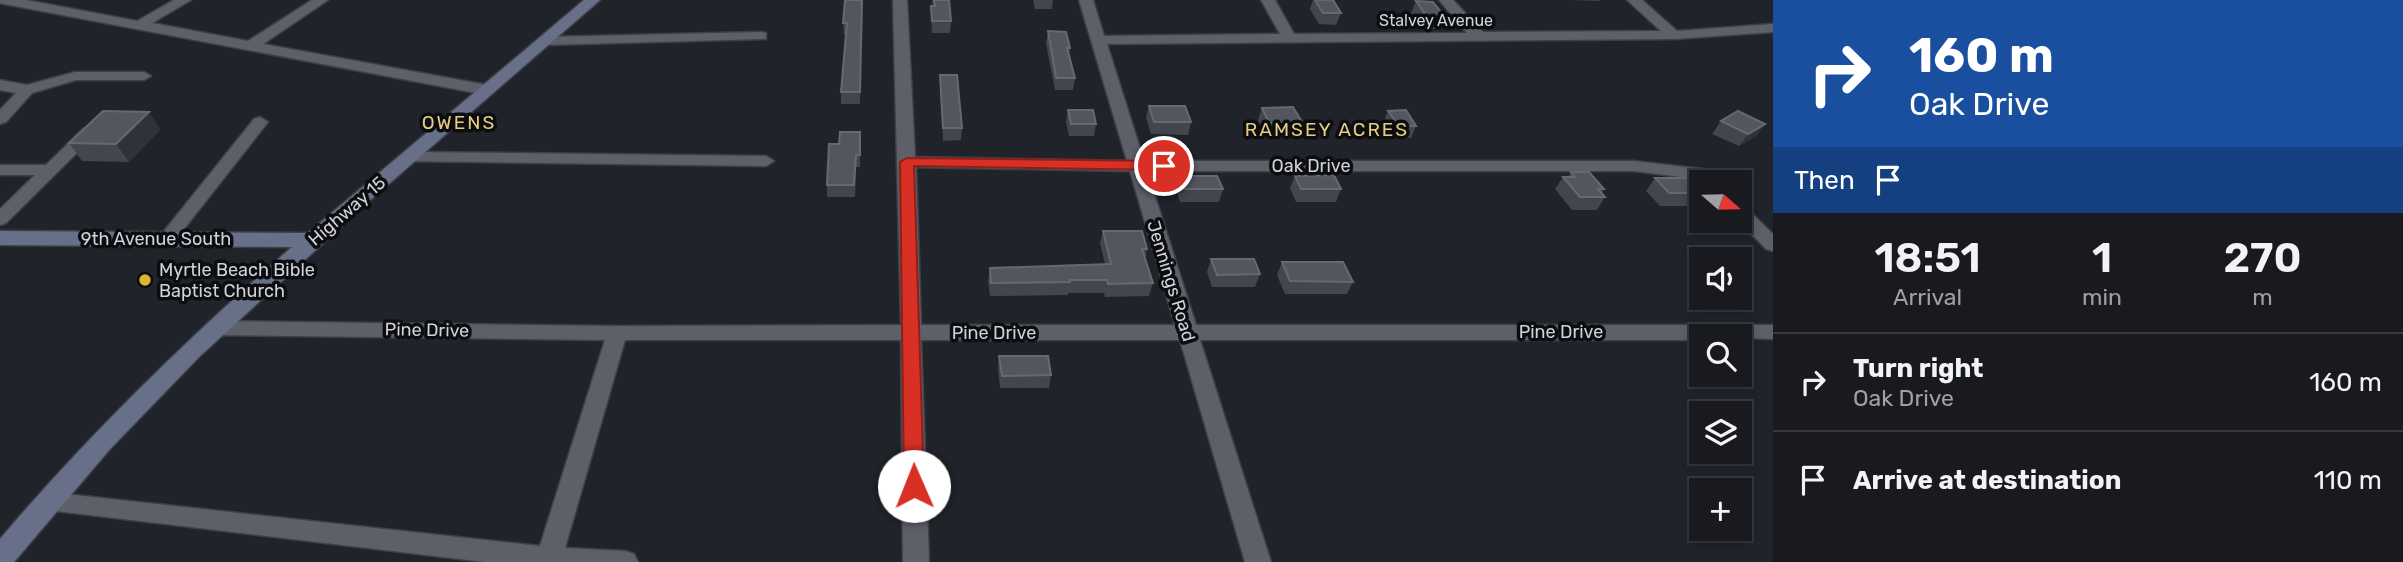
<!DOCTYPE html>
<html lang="en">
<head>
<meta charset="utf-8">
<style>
	body { margin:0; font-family:Rubik,sans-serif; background:#222329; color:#f1f3f6; height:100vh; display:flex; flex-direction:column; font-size:26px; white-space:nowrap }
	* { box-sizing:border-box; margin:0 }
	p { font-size:23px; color:#9fa1a5 }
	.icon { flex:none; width:38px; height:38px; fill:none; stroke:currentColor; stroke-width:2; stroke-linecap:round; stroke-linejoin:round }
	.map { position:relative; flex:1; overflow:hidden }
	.details { display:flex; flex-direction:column; background:#191a20; width:630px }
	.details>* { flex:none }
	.hud { background:#1a4fa0; color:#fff; overflow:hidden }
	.needle { width:46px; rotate:110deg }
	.buttons { position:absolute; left:1689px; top:170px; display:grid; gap:14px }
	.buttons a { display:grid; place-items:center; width:63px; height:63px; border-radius:0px; background:#191a20; box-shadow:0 4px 10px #0003,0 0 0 2px #37383e; font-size:35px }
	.pin { position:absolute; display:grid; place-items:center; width:60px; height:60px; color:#fff; margin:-30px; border:4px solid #fff; border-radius:50%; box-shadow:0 2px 7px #0007 }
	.me { position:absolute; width:77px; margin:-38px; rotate:359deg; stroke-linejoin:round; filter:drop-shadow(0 0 5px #0008) }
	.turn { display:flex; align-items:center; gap:24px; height:147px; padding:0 21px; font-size:32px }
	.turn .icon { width:91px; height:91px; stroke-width:2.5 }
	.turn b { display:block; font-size:49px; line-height:60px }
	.then { display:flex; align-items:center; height:66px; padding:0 21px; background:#0003; gap:14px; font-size:26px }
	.eta { display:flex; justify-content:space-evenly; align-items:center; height:119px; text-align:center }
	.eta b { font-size:42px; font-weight:600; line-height:49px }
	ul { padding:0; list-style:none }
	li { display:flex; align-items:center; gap:21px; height:98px; padding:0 21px; border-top:2px solid #37383e }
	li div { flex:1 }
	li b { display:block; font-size:26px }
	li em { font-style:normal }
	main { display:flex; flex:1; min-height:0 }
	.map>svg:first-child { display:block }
</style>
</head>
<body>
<main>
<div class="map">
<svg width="1773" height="562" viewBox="0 0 1773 562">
	<rect width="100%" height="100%" fill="#21232b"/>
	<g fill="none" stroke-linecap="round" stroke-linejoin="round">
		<g stroke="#3e4047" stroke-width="3">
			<path id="street" d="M0,0H26L137,21L174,0H191L152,23L248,41L312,0H328L263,44L487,85L495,90L487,95L4,4L0,3Z
				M893,0H907L915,157L1127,161L1079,0H1093L1104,36L1280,34L1261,0H1275L1294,34L1467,33L1439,0H1453L1483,32L1661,31L1627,0H1642L1677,31L1773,24V32L1674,39L1107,44L1144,161H1634L1702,169L1708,170L1719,182L1701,183L1697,179L1634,171H1147L1196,325H1773V339L1701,336V340H1200L1271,562H1245L1180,340H921L929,562H903L901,340H625L565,548L625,551L634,554L638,562H485L39,509L35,502L39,495L47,492L540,546L605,340L216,335L209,333L206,328L209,323L216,321L617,326L901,325ZM916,167L1130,171L1175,325H921Z
				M761,32L766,33V39L545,45L538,41L545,37Z
				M75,72H144L151,76L144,80H76L32,93L6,122L0,124V110L16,93L0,90V80L27,85Z
				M260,117L268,122L173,243H161L158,239L161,235L254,119Z
				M89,127L95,129L97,132L95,135L6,223L0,225V209L35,175H0V165H46L83,129Z
				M410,152L766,156L774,161L766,166L404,161L402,157Z
				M1740,206L1746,208L1773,234V251L1766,249L1738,220Z"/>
		</g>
		<g stroke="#3e4047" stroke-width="3">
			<path id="secondary" d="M584,0H600L368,202L199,357L110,449L14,562H0V539C90,433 188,338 292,247L0,245V231L308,233Z"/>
		</g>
		<use href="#street" fill="#5d6069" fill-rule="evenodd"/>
		<use href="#secondary" fill="#686f88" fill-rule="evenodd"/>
	</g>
	<path fill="#44464f" d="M862,0L860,104H841V92L846,35H844L843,23Z
		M932,0H949L951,21L950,33H932L931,18V6H933Z
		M1033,0H1053L1052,9H1035Z
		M1313,0H1333L1341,13L1336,25L1319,24L1310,9Z
		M1572,0H1600V1Z
		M1416,1L1446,18L1441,29H1423L1411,13Z
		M1048,31L1070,48L1069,56L1075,78L1073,90H1055L1046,43Z
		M940,75L962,128L961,140L943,141L940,87Z
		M1149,106L1191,122L1188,135L1151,134L1146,118Z
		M1262,108L1302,122L1297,135H1265L1258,120Z
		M1068,110L1096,124L1094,136H1069L1066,122Z
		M1388,111L1416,126L1411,138H1393L1383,123Z
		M149,112L160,130L129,162L82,161L69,143Z
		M1721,121L1765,124L1756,136L1739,146L1712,134Z
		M860,132V167H856L855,197H827V185L839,144Z
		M1571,172L1604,189L1602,193L1605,197L1597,210H1572L1555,189L1563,177H1568Z
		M1179,176L1223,189L1219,202H1180L1176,188Z
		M1295,176L1341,189L1336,202H1296L1290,188Z
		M1655,178L1701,191V196L1693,206H1660L1646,191Z
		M1103,231L1147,249L1145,259L1153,283L1149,296L1105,297L1104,293H1068V295L990,296L988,281L990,268L1105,264L1100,243Z
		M1211,259L1260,274L1255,287H1212L1207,272Z
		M1282,262L1353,282L1347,294H1285L1277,275Z
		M999,356L1051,375L1049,388H1000L998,368Z"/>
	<path fill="#2f323b" d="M149,112L160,130L129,162L116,144Z
		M1765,124L1756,136L1739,146L1748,134Z"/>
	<path fill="#53565e" stroke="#666971" stroke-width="2" d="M845,0H862L860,92H841L847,23H843Z
		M934,0H949L951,21H932L931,6H935Z
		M1315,0H1333L1341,13H1323Z
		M1416,1L1433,2L1446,18H1428Z
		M1048,31L1066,32L1070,48H1067L1075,78H1056Z
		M940,75H957L962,128H943Z
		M1149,106H1185L1191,122H1154Z
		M1293,107L1302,122L1269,123L1262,108Z
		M1068,110H1093L1096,124H1071Z
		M1406,110L1416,126H1399L1388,111Z
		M103,111L149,112L116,144L69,143Z
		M1738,111L1765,124L1748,134L1721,121Z
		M840,132H860V155H856L854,185H827L829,144H839Z
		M1571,172H1589L1604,189H1598L1605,197H1580L1563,177H1575Z
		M1334,175L1341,189H1301L1295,176Z
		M1179,176H1217L1223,189H1184Z
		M1655,178H1689L1701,191V193H1669Z
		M1103,231H1142L1147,249H1142L1153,283L1108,284L1107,280H1070V282L991,283L990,268L1111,264Z
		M1211,259H1254L1260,274L1217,275Z
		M1282,262H1343L1353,282L1290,281Z
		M999,356H1048L1051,375L1002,376Z"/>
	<path fill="#d93025" stroke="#8d1f18" stroke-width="2" d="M907,158L1164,161L1171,166L1164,170L914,166L924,486L921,492L914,494L907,492L904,486L900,162Z"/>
	<circle fill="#d9b334" stroke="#0c0d10" stroke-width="2.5" cx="145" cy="280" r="7"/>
	<g text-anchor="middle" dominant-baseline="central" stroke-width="7" stroke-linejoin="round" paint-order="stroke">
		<g font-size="16" fill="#d0d2d7" stroke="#0c0d10">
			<text x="1436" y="20">Stalvey Avenue</text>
		</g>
		<g font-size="18" fill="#d0d2d7" stroke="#0c0d10">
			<text x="1311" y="166">Oak Drive</text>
			<text transform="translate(347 211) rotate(-41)">Highway 15</text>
			<text x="156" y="239">9th Avenue South</text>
			<text transform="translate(1171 281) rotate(73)">Jennings Road</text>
			<text transform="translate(427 330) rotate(1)">Pine Drive</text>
			<text x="1561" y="332">Pine Drive</text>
			<text x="994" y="333">Pine Drive</text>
		</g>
		<g font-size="18" fill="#d0d2d7" stroke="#0c0d10" text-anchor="start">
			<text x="159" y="270">Myrtle Beach Bible<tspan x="159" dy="21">Baptist Church</tspan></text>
		</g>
		<g font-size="19" letter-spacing="2" fill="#e7cd81" stroke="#0c0d10">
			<text x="459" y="122">OWENS</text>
			<text x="1327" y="129">RAMSEY ACRES</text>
		</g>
	</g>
</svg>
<div class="buttons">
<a><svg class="needle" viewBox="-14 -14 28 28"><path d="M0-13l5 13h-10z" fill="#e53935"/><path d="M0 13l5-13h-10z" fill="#9fa1a5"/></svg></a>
<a><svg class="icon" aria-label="sound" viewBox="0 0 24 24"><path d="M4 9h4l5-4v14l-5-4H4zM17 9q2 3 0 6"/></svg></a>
<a><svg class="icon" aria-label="search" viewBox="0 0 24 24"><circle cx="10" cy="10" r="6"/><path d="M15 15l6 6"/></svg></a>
<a><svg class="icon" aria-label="layers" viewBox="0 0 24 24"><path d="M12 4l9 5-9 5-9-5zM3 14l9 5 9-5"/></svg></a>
<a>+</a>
</div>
<div class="pin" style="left:1164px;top:166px;background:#d93025"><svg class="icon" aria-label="arrive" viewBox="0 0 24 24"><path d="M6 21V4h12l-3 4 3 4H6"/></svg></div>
<svg class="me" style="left:914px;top:486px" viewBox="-20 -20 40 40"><circle r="19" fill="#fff"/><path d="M0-13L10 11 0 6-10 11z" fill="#d93025"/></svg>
</div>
<section class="details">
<div class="hud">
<div class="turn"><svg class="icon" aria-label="right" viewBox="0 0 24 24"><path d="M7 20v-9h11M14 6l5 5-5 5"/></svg><div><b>160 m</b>Oak Drive</div></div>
<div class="then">Then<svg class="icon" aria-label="arrive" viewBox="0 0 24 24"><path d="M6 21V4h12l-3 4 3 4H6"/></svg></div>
</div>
<div class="eta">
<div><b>18:51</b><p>Arrival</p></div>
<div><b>1</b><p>min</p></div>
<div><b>270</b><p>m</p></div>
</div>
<ul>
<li><svg class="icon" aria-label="right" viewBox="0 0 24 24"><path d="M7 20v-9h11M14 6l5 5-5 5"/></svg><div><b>Turn right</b><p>Oak Drive</p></div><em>160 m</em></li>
<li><svg class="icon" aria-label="arrive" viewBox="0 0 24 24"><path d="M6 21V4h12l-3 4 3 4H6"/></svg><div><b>Arrive at destination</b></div><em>110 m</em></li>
</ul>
</section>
</main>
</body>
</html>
